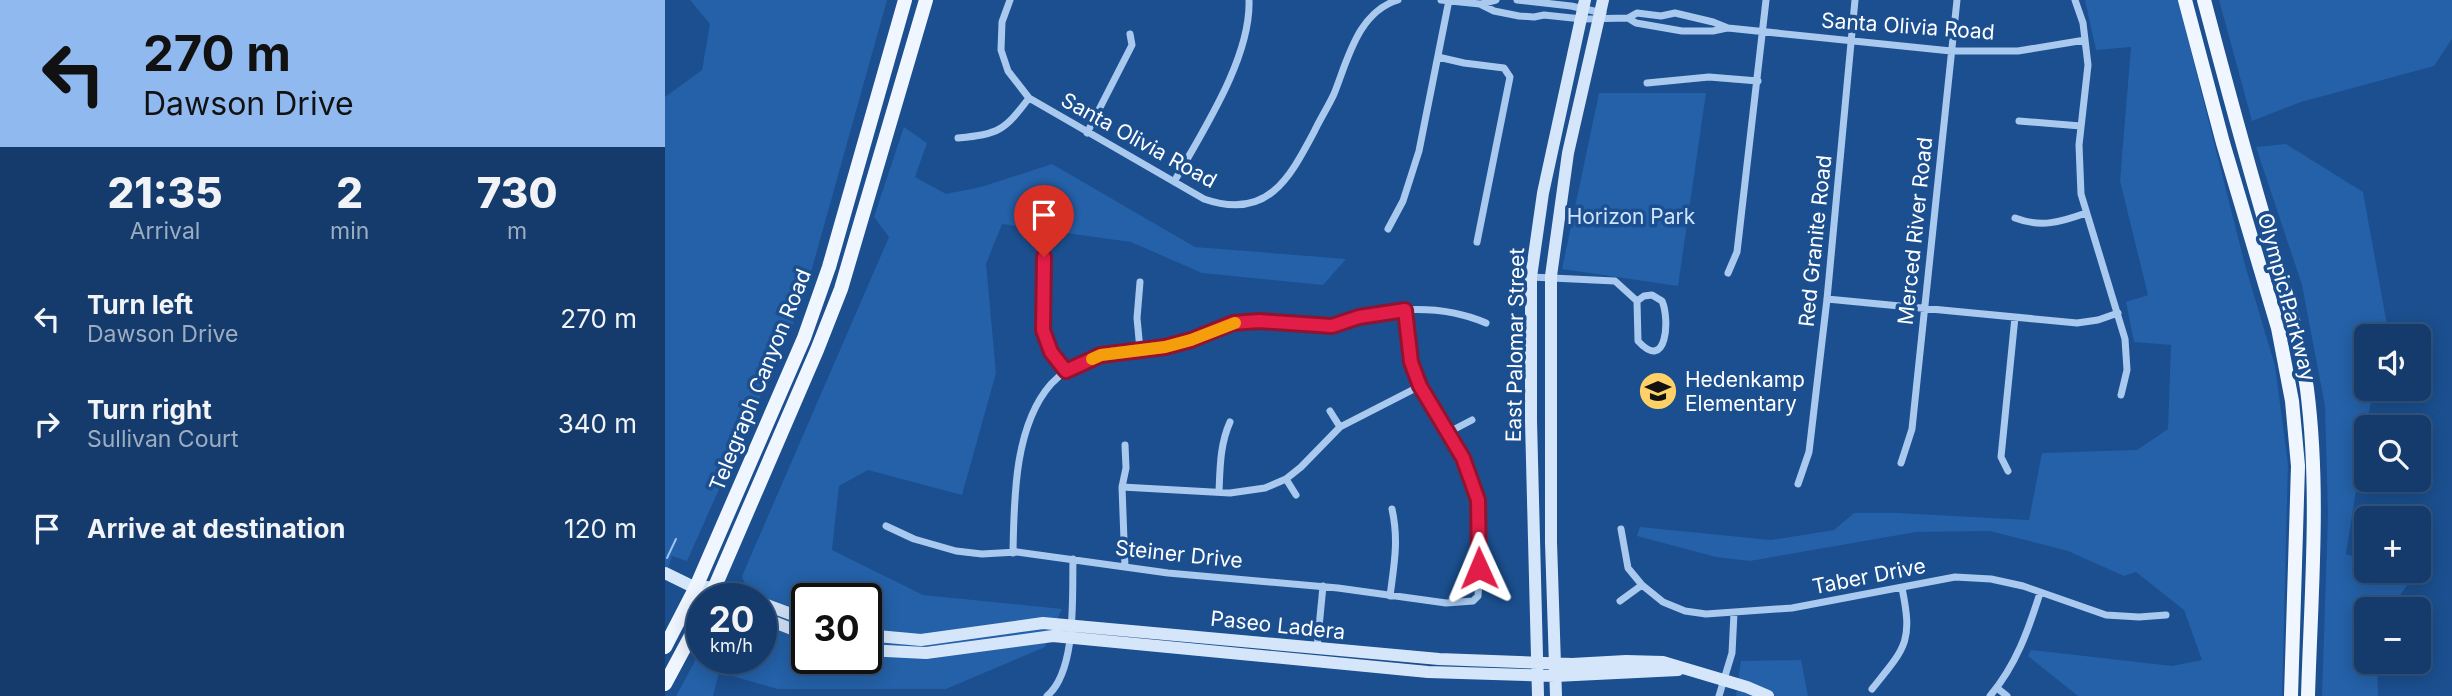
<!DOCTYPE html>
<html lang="en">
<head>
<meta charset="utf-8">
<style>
	body { margin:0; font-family:Inter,sans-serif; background:#1d4271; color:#f1f3f6; height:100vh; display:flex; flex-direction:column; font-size:26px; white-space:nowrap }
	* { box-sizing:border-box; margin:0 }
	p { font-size:23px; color:#9dadc1 }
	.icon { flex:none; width:38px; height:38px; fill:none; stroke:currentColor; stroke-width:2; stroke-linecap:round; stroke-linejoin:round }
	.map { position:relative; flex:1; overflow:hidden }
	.details { display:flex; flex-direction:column; background:#143b6b; width:665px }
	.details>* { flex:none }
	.guide { background:#90b9f0; color:#111; overflow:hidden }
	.controls { position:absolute; left:1689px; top:324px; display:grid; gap:14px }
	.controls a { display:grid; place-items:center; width:77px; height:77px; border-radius:10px; background:#143b6b; box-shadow:0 4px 18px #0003,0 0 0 2px #33557e; font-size:35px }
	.speed { position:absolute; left:21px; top:583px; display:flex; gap:14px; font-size:35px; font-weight:700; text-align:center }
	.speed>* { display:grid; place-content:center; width:91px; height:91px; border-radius:50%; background:#143b6b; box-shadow:0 4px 18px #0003,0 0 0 2px #33557e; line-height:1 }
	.speed small { font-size:18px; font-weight:400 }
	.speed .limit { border:4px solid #111; border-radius:10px; background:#fff; color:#111 }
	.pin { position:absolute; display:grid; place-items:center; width:60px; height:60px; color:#fff; margin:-72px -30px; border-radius:50% 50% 50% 0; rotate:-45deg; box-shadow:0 0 7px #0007 }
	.pin .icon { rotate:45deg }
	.me { position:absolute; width:77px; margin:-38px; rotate:359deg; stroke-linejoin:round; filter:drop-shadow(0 0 5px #0008) }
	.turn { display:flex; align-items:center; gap:24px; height:147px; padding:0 28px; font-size:32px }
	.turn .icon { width:91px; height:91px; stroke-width:2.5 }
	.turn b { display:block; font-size:49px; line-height:60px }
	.eta { display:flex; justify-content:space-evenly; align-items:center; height:119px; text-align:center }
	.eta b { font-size:42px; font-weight:800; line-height:49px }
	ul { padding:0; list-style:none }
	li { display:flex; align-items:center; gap:21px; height:105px; padding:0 28px }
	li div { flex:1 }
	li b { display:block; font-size:26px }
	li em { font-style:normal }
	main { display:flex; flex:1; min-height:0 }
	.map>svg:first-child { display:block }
</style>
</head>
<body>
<main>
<section class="details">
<div class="guide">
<div class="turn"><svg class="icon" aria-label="left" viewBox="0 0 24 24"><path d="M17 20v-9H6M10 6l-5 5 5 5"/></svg><div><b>270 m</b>Dawson Drive</div></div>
</div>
<div class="eta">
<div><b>21:35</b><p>Arrival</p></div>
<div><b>2</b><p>min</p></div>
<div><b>730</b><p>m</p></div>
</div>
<ul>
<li><svg class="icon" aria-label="left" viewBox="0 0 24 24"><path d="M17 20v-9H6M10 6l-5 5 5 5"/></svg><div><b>Turn left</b><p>Dawson Drive</p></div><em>270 m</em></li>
<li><svg class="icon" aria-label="right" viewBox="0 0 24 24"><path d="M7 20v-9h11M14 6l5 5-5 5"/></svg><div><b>Turn right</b><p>Sullivan Court</p></div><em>340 m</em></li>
<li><svg class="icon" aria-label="arrive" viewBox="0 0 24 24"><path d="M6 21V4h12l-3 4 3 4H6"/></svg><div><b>Arrive at destination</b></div><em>120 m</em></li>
</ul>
</section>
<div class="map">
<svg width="1787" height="696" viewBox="0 0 1787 696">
	<rect width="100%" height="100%" fill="#1b4f8f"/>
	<path fill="#2461a8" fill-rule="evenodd" d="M25,0H222L138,301L22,561L7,556L0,578V97L37,70L45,24Z
		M1420,0H1513L1580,265L1610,366L1623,464L1617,696H1413L1363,656L1366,650L1507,666L1537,660L1519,610L1471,572L1459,576L1403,551L1325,531L1251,532L1085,561L1051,557L972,536L975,527L1106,540L1169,530L1189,513H1232L1364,520L1377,453L1472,450L1503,429L1506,345L1469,342L1461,302L1483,295L1455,181L1466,47L1431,50Z
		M1554,0H1787V39L1769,66L1636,102L1587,121Z
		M934,93H1041L1013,286L897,269Z
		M239,127L262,143L250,177L281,194L316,187L387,164L530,247L681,259L658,285L537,273L466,242L337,224L321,264L331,373L297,495L203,470L174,486L167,550L258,595L397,609L380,647L281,689H112L54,672L48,696H11L37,648V658H96V598H85L77,576L224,237L209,217ZM142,598H201V658H142Z
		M1621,144L1698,192L1724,336H1701V388L1711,389L1707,397L1701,427L1681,554L1701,561V570L1728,571L1748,577L1725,609H1701V662H1712L1713,696H1657L1663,514L1660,406L1637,285L1591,147Z
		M1136,660L1143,696H1071L1076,661Z"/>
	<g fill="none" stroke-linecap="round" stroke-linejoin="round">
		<path stroke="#9cc4f0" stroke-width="2" d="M2,558L11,539"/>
		<path stroke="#a9c9ee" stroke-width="7" d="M345,0L337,22L336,50L343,71L364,98L539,199C602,221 624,179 649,132C655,119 663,107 669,94C683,59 693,12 733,0
			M776,0L815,4L829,11L854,16L869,17L879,15L917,19L963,18L971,23L1017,31H1048L1062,28
			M852,0L906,6L938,13
			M1410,0L1418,23L1423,65L1414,145L1416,194L1460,339L1462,370L1456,395
			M816,4L831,0
			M963,18L972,13L996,16L1010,13L1048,22L1063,28L1286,51H1353L1420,40
			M773,57L799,63L839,68L845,77L812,242
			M982,83L1044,77L1093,81
			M1354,121L1416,126
			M422,133L467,45L465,34
			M293,138C334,134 339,131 364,98
			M509,182C537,132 586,58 584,0
			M1350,218C1376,228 1396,222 1421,213
			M723,229L738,201L754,151L784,0
			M379,257C378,288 370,326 387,353C391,359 396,365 401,371
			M1063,273L1072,252L1101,0
			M866,277L950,281L972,301
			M475,282L472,318L475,350
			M987,295L997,301C1005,319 1002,373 973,341L972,301L979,296Z
			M1162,299L1412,323L1433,320L1453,313
			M665,411L675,427
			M784,432L807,420
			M1236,463L1247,429L1292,0
			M1343,471L1336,457L1350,317
			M621,479L631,495
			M1133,484L1144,452L1162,299L1190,0
			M457,487L565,493L600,488L621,479L636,467L675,427L755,386
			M554,492C555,468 555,444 565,422
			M221,526L249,539L291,551L317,554L352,552L503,573L673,588L781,603L808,601L813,596L814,581L813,500L798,458L755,386L746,362L740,310
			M956,529L963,568L977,585L998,602L1020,611L1041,614L1127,608L1290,577L1326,579L1358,586L1441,615L1474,617L1501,615
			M348,553C349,500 349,426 386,384C419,348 471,355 515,343C541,336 563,323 591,321C615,320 641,327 665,325C676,325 686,319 696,316C737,307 782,306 821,323
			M460,567L457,487L461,468L460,445
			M725,596C729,565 734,541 727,509
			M955,601L977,585
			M652,648L658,586
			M1332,688L1342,696
			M1207,689C1241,647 1248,642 1237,588
			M382,696C412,671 407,596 408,559
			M1054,696L1067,653L1069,613
			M1325,696C1351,665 1363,631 1375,593"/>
		<path stroke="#d6e6fa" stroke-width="12" d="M0,573L51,598
			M42,587L65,589L86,598
			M96,603L142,620
			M96,617L142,635
			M201,635L256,640L378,623L774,659L907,664L961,661L998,662L1082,687L1103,696
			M201,650L261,653L388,636L763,672L890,676L1013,670
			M873,696L866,421V277L878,193L920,0
			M891,696L886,542V276L903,153L938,0"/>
		<path stroke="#f0f6ff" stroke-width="14" d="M1520,0L1558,143L1613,328L1627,401L1633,466L1626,696
			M1539,0C1558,72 1577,143 1598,215C1614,272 1634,330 1642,389C1655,491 1646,594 1643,696
			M45,598L152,350L176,289L261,0
			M0,647L31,587L139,338L164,267L240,0
			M0,684L37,615"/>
	</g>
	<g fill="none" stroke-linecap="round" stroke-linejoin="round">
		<g stroke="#92132f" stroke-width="18">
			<path id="route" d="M379,257L378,330L386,352L401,371L436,355L500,347L526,340L568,323L594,321L667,326L694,317L740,310L746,362L755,386L798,458L813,500L814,568"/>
		</g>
		<use href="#route" stroke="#e11d48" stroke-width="12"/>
		<path stroke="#f59e0b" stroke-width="12" d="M427,359L436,355L500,347L526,340L570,323"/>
	</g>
	<defs>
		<g id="school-disc" transform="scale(2.0125)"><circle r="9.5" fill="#ffd166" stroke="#1b4f8f"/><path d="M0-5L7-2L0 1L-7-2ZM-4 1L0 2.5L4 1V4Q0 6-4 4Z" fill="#111"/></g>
	</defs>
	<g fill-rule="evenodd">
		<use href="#school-disc" x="993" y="391"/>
	</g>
	<g text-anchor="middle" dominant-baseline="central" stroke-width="7" stroke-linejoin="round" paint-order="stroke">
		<g font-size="21" fill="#fff" stroke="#1b4f8f">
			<text transform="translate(1243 26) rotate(4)">Santa Olivia Road</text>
			<text transform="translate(474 140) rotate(29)">Santa Olivia Road</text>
			<text transform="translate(1250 231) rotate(-84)">Merced River Road</text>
			<text transform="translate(1150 241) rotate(-84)">Red Granite Road</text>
			<text transform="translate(1622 297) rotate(75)">Olympic Parkway</text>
			<text transform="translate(850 345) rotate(-89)">East Palomar Street</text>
			<text transform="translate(95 380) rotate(-68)">Telegraph Canyon Road</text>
			<text transform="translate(514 554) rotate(6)">Steiner Drive</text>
			<text transform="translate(1204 576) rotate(-11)">Taber Drive</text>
			<text transform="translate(613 625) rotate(6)">Paseo Ladera</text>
		</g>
		<g font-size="21" fill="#cfe3fa" stroke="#1b4f8f">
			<text x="966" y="216">Horizon Park</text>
		</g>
		<g font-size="21" fill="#fff" stroke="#1b4f8f" text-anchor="start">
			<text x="1020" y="379">Hedenkamp<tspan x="1020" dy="24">Elementary</tspan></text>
		</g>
	</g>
</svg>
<div class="controls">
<a><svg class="icon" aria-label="sound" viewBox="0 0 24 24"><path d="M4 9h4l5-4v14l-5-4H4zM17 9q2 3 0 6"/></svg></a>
<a><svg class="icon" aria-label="search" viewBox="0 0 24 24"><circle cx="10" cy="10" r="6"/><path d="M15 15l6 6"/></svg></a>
<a>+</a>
<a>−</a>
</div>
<div class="speed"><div>20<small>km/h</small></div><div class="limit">30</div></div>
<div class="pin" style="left:379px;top:257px;background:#d93025"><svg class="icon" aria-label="arrive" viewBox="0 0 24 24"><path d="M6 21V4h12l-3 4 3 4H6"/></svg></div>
<svg class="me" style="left:814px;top:568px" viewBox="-20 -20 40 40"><path d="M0-17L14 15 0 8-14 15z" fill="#e11d48" stroke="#fff" stroke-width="4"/></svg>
</div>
</main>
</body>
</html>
